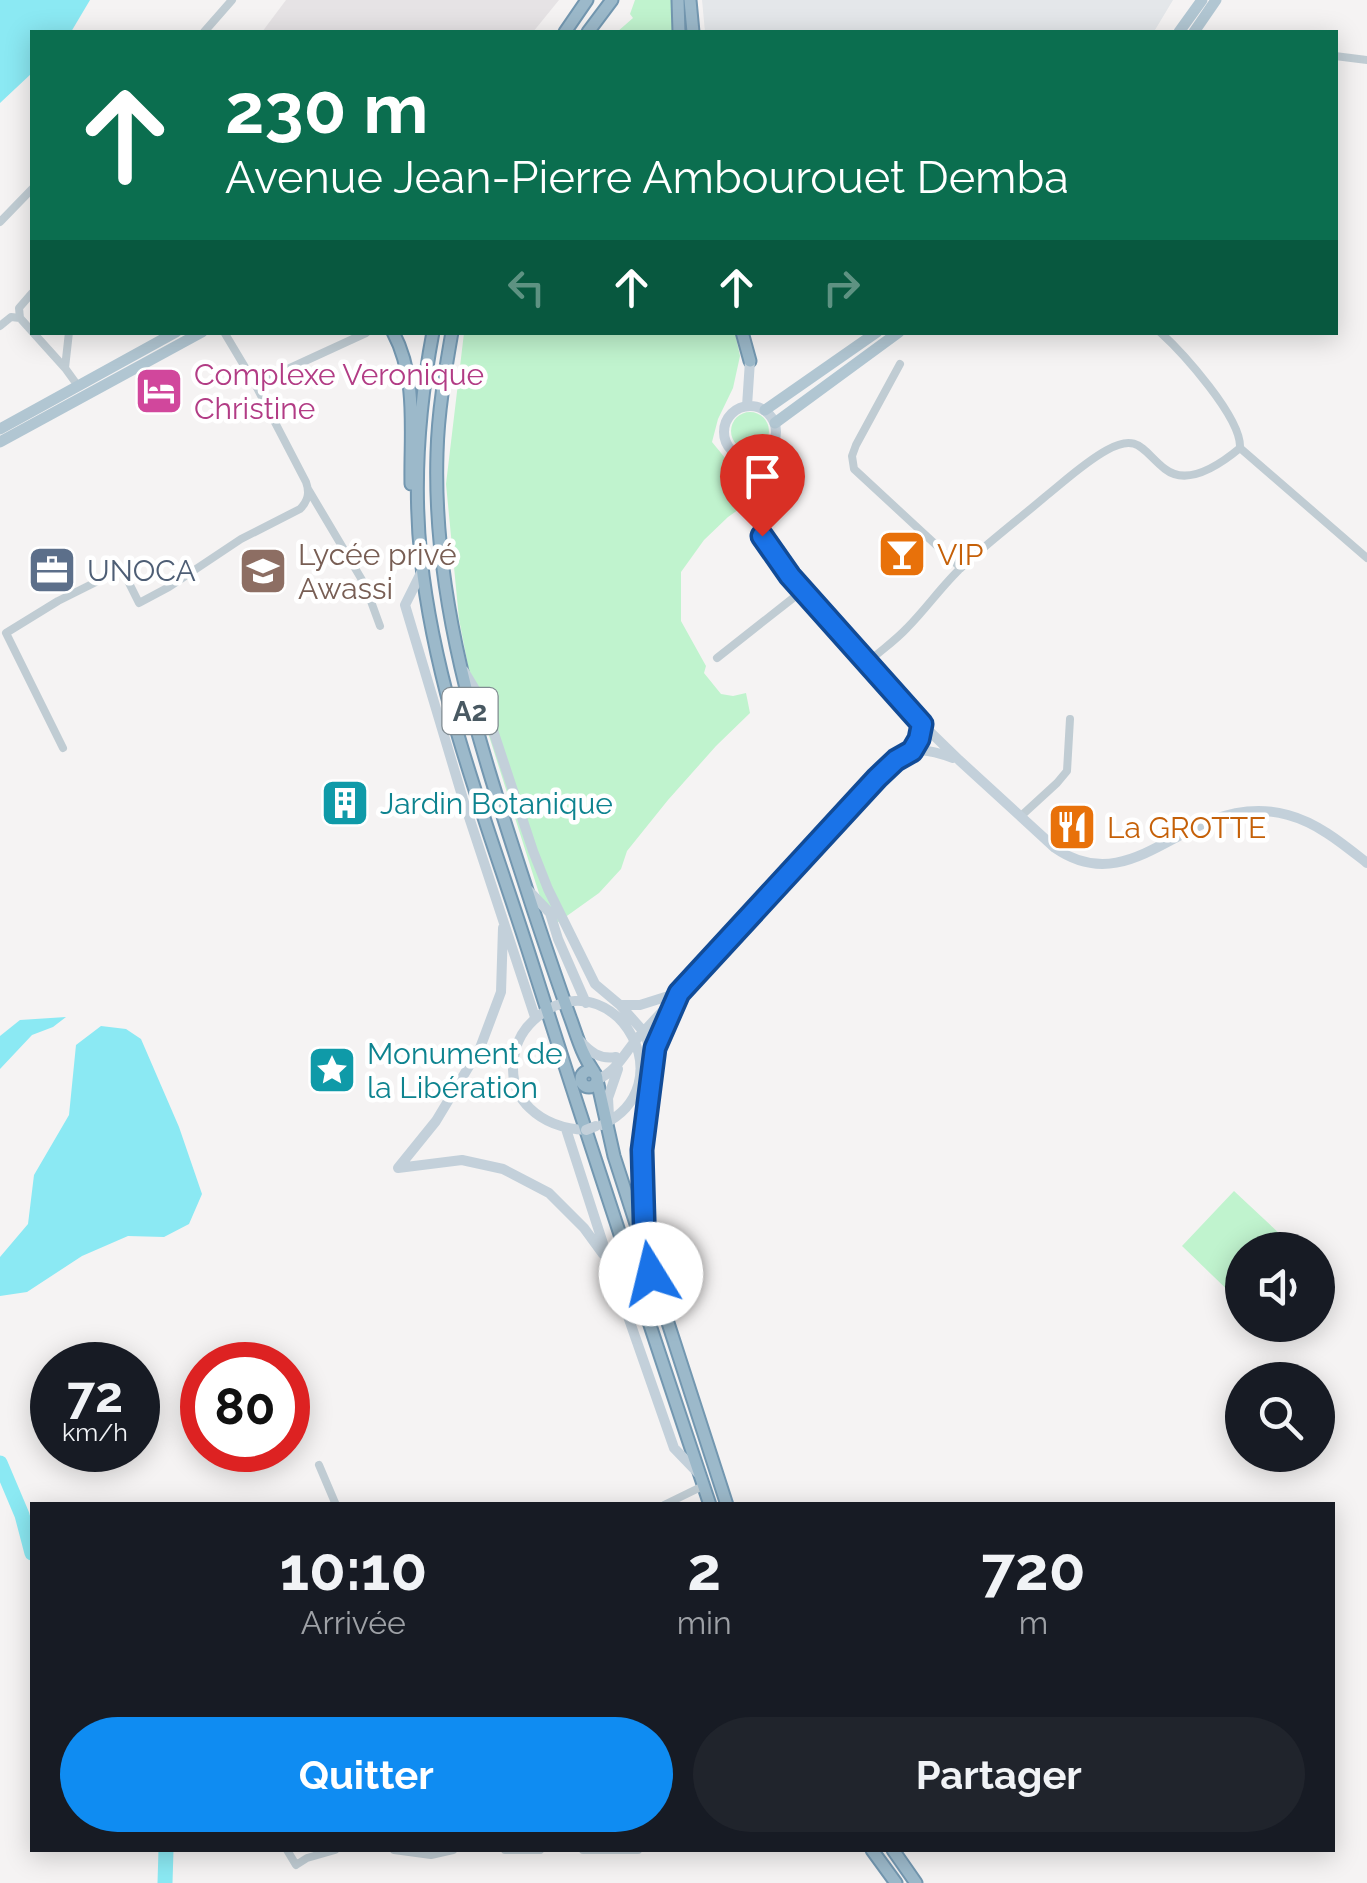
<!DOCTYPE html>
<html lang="fr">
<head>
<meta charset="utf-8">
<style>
	body { margin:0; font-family:Raleway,sans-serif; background:#20242c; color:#f1f3f6; height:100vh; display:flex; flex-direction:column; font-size:38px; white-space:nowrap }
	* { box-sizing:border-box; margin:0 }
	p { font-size:32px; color:#9ea1a6 }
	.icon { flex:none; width:55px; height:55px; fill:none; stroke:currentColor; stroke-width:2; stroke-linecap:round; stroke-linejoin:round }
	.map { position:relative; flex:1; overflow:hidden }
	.panel { position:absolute; left:30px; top:1502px; width:1305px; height:350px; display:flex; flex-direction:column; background:#171b24; border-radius:0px; box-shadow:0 5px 25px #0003 }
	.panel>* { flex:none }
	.hud { position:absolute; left:30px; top:30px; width:1308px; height:305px; border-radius:0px; box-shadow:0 5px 25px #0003; background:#0b6e4f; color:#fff; overflow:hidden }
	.controls { position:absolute; left:1225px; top:1232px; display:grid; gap:20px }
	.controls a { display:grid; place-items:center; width:110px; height:110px; border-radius:50%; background:#171b24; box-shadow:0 5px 25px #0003; font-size:50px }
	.speed { position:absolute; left:30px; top:1342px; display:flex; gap:20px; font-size:50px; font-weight:700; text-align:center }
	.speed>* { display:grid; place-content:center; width:130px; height:130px; border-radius:50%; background:#171b24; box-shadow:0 5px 25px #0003; line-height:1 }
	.speed small { font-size:25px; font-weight:400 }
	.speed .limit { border:15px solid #d22; background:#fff; color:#111 }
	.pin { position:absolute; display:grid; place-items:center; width:85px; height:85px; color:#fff; margin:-102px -42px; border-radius:50% 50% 50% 0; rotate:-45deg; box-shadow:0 0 10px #0007 }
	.pin .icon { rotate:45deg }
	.me { position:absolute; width:110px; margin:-55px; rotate:351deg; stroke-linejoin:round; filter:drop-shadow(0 0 8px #0008) }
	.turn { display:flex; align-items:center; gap:35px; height:210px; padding:0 30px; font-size:45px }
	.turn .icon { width:130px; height:130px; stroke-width:2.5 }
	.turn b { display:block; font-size:70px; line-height:85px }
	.lanes { display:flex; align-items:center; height:95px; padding:0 30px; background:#0003; justify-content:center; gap:50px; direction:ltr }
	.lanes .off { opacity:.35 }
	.eta { display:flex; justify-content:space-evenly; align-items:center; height:170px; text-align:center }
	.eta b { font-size:60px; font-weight:700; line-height:70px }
	.button { display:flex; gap:20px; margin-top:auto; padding:20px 30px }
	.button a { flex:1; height:115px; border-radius:60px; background:#0f8cf2; color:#fff; font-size:40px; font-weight:700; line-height:115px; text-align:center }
	.button a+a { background:#20242c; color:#f1f3f6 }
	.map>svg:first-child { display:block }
</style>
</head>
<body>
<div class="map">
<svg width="1367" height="1883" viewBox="0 0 1367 1883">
	<rect width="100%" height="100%" fill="#f5f3f3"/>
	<path fill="#e6e3e5" d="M286,0H559L533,32H262Z"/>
	<path fill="#e4e7ea" d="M702,0H1173L1155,30L1151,32H705Z"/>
	<path fill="#c0f3ce" d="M635,0H671L674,32H617L633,18L630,14Z
		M464,333H735L740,356L733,388L718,419L712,442L730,464L745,505L728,517L704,540L681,572V621L706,666L704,673L721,694L733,696L746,693L750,713L716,746L668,800L627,851L621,869L599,893L550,928L470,676L459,619L446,484Z
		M731 431a19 19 0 1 1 38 0a19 19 0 1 1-38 0Z
		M1234,1191L1297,1250H1242V1304L1182,1246Z"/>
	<path fill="#8be9f3" d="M0,0H90L71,32H32V73L0,103Z
		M66,1017L53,1027L32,1035L0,1069V1036L20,1020Z
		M101,1026L126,1029L141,1039L179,1127L202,1194L189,1224L164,1237L128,1236L82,1256L27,1292L0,1296V1257L28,1224L34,1175L69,1115L76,1045Z"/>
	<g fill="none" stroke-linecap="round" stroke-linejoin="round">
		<path stroke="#8be9f3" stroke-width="15" d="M0,1463L22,1515L32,1553
			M165,1883L166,1850"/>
		<g stroke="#7397b0" stroke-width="15">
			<path id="trunk" d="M678,0L679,32
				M690,0L693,32
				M565,32L587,0
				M588,32L612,0
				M393,332C418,379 410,433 411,484
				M433,332C419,406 413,484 421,558C436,699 491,832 533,966C590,1146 650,1326 710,1505
				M452,332C445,372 438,412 437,453C432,612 485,760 533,909C545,945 557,981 570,1017C577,1036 582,1055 594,1072
				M742,332L750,361
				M581 1079a8 8 0 1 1 16 0a8 8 0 1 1-16 0Z
				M597,1080L614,1156L727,1505
				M872,1850L896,1883
				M893,1850L916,1883"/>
		</g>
		<path stroke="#c0ccd3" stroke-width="8" d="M204,32L232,0
			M1335,56L1367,60
			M0,222L32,189
			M32,293L19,308L20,318L65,368
			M0,326L11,317L20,318
			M69,332L65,368L78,386
			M900,364L856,445L852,456L854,469L961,568
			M255,384L366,333
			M1240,448L1367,558
			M308,489L365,585L380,626
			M717,658L802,591
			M867,663C880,651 895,641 907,628C927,608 943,584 964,565C990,541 1019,519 1046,496C1066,480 1085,462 1107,450C1139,432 1143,452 1165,469C1188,487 1222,463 1240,448C1242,418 1182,352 1160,332
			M63,748L6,633L58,601L122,569L139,603L169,587L241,539L300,509C308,501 310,493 306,482L255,384L224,332
			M1021,816L1057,783L1067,771L1070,719
			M319,1465L336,1505
			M664,1505L703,1486
			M287,1850L296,1865L307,1858L335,1850
			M394,1850L431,1855L453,1850
			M505,1850H540
			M583,1850H638"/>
		<path stroke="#c3d0da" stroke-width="10" d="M724 432a26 26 0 1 1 52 0a26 26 0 1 1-52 0Z
			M747,406L750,361
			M751,459V496L757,523L768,546L789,576L922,724L959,760L1055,848C1114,889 1158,841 1212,820C1236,811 1263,808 1288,815C1318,823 1343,844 1367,863
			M423,569L405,605L463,799L535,1017
			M464,671L485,706L533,851L548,889L595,984L620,1005H640L678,993
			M912,751L919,739L922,724
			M528,890L550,913L558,939L586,1003
			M620,1005L644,1032L652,1054
			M579,1040C590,1052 600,1060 616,1057
			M597,1080C616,1071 623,1056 635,1041L890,765C914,746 925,748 953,758
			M609,1116L608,1098L618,1069
			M566,1129L609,1262L674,1448L699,1474
			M586,1130C542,1128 504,1100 515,1052C519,1033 531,1020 547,1010C618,967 685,1086 602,1125
			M398,1168L436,1121L480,1048L501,992L503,928
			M398,1168L462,1160L503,1169L549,1193L584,1228L603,1254
			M644,1238L642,1149L655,1048L674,1005"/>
		<path stroke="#b1c6d2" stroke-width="11" d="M1179,32L1202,0
			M1194,32L1216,0
			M765,410L877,332
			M775,423L899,332
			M0,429L176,332
			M0,442L202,332"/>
		<use href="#trunk" stroke="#9cb9ca" stroke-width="11"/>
		<path stroke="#c3d0da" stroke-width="10" d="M586,1130L596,1126"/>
	</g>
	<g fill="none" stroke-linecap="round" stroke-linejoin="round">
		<g stroke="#114b97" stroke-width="25">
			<path id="route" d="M651,1274L645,1254L642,1150L655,1048L679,993L877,778L896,760L912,751L919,739L922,724L790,576L762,536"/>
		</g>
		<use href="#route" stroke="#1a73e8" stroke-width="18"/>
	</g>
	<defs>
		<g id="hotel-square" transform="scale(2.5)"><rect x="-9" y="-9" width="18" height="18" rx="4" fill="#d1479c" stroke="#fff"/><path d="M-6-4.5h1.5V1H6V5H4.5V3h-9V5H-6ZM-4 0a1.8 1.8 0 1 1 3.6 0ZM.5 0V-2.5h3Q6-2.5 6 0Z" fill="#fff"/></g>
		<g id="bar-square" transform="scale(2.5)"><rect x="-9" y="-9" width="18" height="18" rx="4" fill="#e8710a" stroke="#fff"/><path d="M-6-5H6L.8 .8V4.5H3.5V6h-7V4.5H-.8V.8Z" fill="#fff"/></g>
		<g id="office-square" transform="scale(2.5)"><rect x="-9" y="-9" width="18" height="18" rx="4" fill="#5c6f8a" stroke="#fff"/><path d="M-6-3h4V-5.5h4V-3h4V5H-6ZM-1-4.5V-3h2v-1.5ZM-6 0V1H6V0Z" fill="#fff"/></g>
		<g id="school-square" transform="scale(2.5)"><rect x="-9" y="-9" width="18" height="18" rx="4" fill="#8d6e63" stroke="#fff"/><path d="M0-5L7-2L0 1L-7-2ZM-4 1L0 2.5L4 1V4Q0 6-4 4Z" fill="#fff"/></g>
		<g id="building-square" transform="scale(2.5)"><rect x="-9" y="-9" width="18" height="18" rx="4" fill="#0f9aa8" stroke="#fff"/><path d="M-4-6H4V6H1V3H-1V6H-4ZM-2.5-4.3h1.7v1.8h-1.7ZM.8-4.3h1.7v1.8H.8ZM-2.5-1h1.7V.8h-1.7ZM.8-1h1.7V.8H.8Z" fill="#fff"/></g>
		<g id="restaurant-square" transform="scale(2.5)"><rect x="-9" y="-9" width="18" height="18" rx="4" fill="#e8710a" stroke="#fff"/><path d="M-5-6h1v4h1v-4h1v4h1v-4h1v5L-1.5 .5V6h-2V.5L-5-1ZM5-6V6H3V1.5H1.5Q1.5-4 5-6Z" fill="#fff"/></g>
		<g id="sight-square" transform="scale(2.5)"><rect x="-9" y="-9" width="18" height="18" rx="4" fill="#0f9aa8" stroke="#fff"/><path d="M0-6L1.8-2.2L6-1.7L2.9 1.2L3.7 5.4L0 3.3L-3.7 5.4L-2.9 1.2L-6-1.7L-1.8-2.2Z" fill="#fff"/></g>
	</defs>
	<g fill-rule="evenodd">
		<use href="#hotel-square" x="159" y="391"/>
		<use href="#bar-square" x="902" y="554"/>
		<use href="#office-square" x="52" y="570"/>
		<use href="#school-square" x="263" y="571"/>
		<use href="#building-square" x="345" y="803"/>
		<use href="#restaurant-square" x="1072" y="827"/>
		<use href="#sight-square" x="332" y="1070"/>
	</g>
	<g text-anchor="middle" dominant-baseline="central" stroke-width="9" stroke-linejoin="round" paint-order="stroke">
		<rect fill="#fff" stroke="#808b91" stroke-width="2.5" x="442.5" y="688" width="55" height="46" rx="8"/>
		<g font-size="28" font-weight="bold" fill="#495962">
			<text x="470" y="711">A2</text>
		</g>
		<g font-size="30" fill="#b23c85" stroke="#fff" text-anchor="start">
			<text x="194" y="374">Complexe Veronique<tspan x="194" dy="34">Christine</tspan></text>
		</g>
		<g font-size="30" fill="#785e54" stroke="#fff" text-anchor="start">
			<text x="298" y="554">Lycée privé<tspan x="298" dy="34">Awassi</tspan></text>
		</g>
		<g font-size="30" fill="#c56008" stroke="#fff" text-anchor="start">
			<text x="937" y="554">VIP</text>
			<text x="1107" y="827">La GROTTE</text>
		</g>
		<g font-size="30" fill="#4e5e75" stroke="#fff" text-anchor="start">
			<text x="87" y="570">UNOCA</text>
		</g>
		<g font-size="30" fill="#0d838f" stroke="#fff" text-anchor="start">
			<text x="380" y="803">Jardin Botanique</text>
			<text x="367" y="1053">Monument de<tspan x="367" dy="34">la Libération</tspan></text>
		</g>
	</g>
</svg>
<div class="controls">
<a><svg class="icon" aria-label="sound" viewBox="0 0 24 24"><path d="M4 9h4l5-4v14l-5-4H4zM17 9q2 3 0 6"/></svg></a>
<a><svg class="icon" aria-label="search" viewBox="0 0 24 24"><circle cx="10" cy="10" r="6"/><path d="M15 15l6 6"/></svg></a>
</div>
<div class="speed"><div>72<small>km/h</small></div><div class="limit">80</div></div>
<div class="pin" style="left:762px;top:536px;background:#d93025"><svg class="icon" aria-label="arrive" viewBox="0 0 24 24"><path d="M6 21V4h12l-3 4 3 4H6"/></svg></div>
<svg class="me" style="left:651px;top:1274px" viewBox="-20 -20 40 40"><circle r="19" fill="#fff"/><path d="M0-13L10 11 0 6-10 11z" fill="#1a73e8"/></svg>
<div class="hud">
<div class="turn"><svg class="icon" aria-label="ahead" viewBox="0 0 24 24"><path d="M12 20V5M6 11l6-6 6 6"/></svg><div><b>230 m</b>Avenue Jean-Pierre Ambourouet Demba</div></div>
<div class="lanes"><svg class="icon off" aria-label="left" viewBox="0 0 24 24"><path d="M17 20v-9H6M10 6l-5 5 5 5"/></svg><svg class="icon" aria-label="ahead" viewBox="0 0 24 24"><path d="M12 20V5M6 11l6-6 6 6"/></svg><svg class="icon" aria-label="ahead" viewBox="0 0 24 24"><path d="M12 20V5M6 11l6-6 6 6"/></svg><svg class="icon off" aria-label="right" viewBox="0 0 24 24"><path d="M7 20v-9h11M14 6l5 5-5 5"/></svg></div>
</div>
<section class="panel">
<div class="eta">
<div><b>10:10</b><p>Arrivée</p></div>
<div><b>2</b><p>min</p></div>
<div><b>720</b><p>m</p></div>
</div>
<div class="button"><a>Quitter</a><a>Partager</a></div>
</section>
</div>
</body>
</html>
